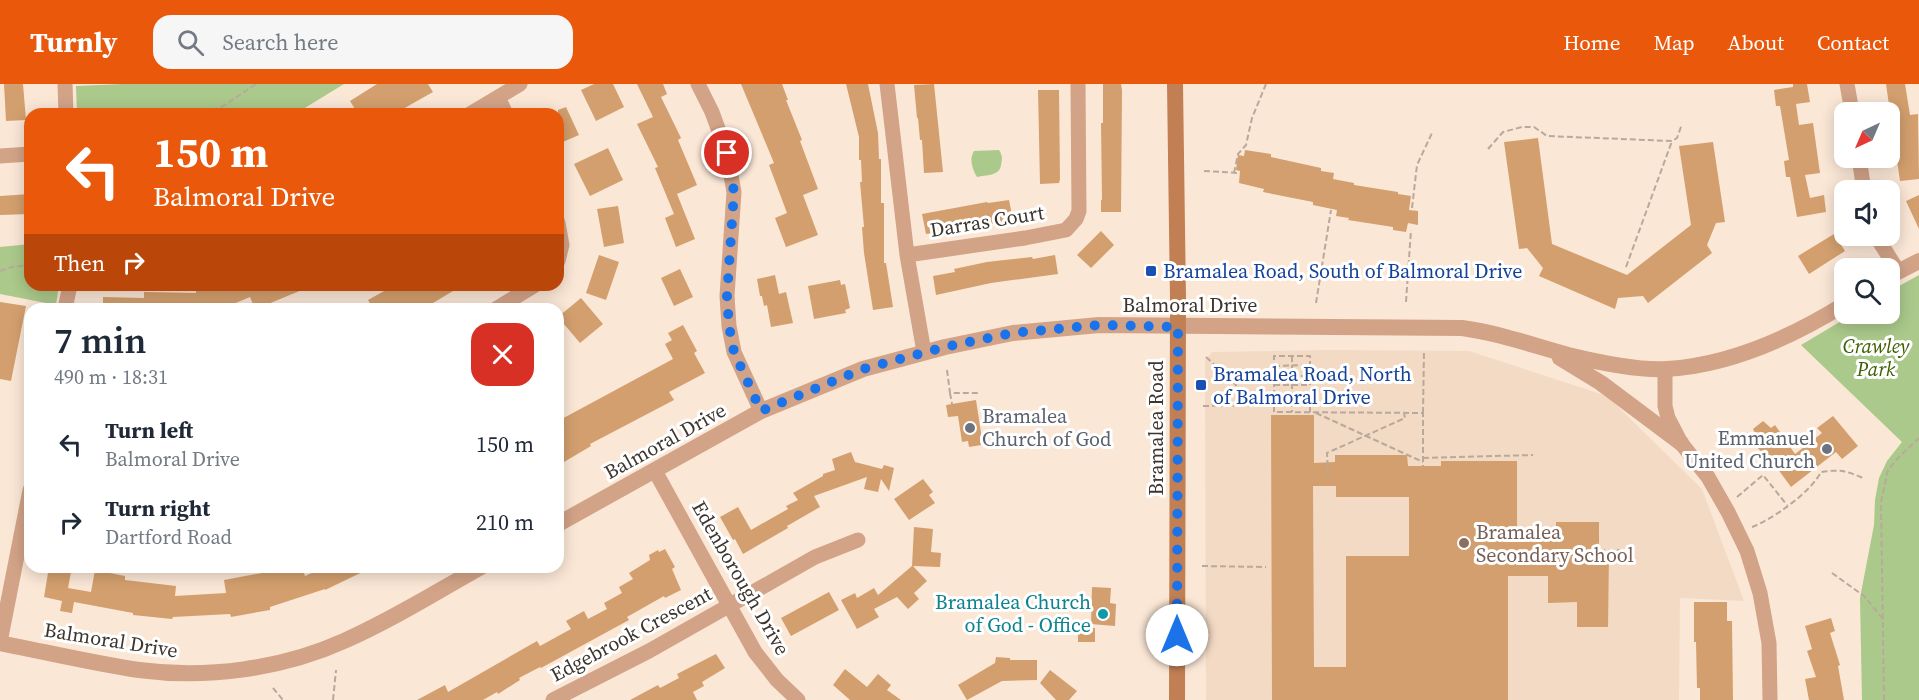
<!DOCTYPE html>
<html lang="en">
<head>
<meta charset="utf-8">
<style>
	body { margin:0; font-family:"Source Serif 4",serif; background:#f6f6f7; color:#1f2937; height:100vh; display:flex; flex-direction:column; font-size:22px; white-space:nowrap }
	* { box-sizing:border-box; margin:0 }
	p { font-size:20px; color:#747a83 }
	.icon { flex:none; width:33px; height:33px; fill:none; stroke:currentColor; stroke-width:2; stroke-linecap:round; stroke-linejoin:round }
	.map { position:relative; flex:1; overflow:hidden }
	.panel { position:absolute; left:24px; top:219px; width:540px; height:270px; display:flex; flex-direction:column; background:#fff; border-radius:18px; box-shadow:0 3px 15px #0003 }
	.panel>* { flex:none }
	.banner { position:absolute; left:24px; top:24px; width:540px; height:183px; border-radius:18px; box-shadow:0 3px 15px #0003; background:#ea580c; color:#fff; overflow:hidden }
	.needle { width:39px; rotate:224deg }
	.fabs { position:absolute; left:1834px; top:18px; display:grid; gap:12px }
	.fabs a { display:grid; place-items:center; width:66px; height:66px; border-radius:12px; background:#fff; box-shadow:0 3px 15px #0003; font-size:30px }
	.pin { position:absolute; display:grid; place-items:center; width:51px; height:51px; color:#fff; margin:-26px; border:3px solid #fff; border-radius:50%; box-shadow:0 2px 6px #0007 }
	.me { position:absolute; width:66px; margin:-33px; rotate:0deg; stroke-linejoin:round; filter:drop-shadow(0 0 4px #0008) }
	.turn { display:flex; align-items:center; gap:21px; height:126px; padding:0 30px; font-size:27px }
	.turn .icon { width:78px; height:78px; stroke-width:2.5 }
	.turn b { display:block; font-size:42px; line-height:51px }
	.then { display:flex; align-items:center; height:57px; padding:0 30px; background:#0003; gap:12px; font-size:22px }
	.round { display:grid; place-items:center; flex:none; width:63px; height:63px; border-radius:18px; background:#f6f6f7 }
	.overview { display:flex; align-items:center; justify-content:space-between; height:102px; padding:0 30px }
	h1 { font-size:36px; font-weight:600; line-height:45px }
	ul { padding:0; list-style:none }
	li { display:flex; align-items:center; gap:18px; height:78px; padding:0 30px }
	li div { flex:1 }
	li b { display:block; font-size:22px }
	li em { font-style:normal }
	header { display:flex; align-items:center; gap:36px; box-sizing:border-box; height:84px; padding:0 30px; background:#ea580c; color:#fff }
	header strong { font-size:28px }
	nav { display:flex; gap:33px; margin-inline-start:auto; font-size:21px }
	.search { width:420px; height:54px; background:#f6f6f7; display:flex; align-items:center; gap:15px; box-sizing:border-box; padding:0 21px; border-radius:18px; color:#747a83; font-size:22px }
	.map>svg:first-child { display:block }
</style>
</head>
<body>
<header>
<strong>Turnly</strong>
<div class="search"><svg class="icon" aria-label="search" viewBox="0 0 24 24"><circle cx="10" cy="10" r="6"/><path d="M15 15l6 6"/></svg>Search here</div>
<nav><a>Home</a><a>Map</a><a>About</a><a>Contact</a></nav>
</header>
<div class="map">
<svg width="1919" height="616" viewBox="0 0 1919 616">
	<rect width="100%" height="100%" fill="#fbe7d6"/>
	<path fill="#f3dac4" d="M1328,266L1469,267L1607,312L1702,405L1744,517L1680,514L1679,616H1206L1205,276L1212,268Z"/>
	<path fill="#abc98b" d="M123,0H344L295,30H77L76,2Z
		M999,66C1003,72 1002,75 1001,81C1000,92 986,91 977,93C972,85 969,75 974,67Z
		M30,160V201H59L56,221L0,210V163Z
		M1919,191V616H1862L1860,514L1874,441L1875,416L1879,394L1887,377L1902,358L1801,261L1853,230H1890V207Z"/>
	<path fill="#d39f6e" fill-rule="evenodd" d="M4,0H23L26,36L6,37Z
		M377,0H428L433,8L394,30H358L350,17Z
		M594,0H613L624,23L596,37L581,6Z
		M637,0H663L667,10L661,13L681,54L678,56L697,101L677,110L695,155L676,163L665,134L674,130L655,84L658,83L637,40L653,33Z
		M741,0H782L788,16H786L802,56L800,57L818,105L803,111L818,151L786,163L775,134L787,129L769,81L774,79Z
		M846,0H868L878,49L879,75H881V119H884V179H886L893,223L873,226L864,169L862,143H864L860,98H862L861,76H859V53Z
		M934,0L943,88L924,89L922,56H920L918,34H917L914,1Z
		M1103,0H1121L1122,6L1121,128H1101V116H1102L1101,39H1103Z
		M1793,0H1807L1810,18L1796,20L1799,41L1813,39L1820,89L1805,91L1810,114L1824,111L1826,128L1797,133L1790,93H1786L1784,77L1789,76L1780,22H1776L1774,6L1793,3Z
		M1886,0H1905L1910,31L1918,30L1919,95L1900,97Z
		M1038,6H1059L1060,95L1059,99L1040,100Z
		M566,23L579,51L558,60V26Z
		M1538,54L1552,160L1627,191L1691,141L1679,62L1713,58L1725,138L1716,139L1707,161L1712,169L1648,219L1643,212L1618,214L1615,225L1539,192L1543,184L1527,164L1519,165L1504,58Z
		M608,64L623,96L590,112L574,80Z
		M1245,66L1271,70V73L1321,84V87L1334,89L1333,95L1354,99V101L1398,108V110L1411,112L1409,126L1418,127V141L1408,139L1406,148L1393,146V143L1348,136L1349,134L1336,132L1337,126L1313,121V118L1263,108L1264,105L1239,99L1240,87L1236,86L1238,71L1244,72Z
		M30,110V130L0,131V112Z
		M1919,111V145L1906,117Z
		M1009,116L1013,136L991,140L990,137L947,144V147L926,150L922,130L987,118L988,119Z
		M618,122L624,159L604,163L597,125Z
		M1101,147L1114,161L1091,184L1077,171Z
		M1834,150L1845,167L1809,190L1798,172Z
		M599,171L619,178L606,216L586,209Z
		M1055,171L1058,190L991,199L936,211L933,192L955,188L954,185L987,178L1032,173L1033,175Z
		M680,185L693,213L674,222L661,194Z
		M775,191L779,210L786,208L793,239L771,243L767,221L764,222L762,212H760L757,195Z
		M840,196L841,201L845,200L850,224L845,226L846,229L814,235L808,202Z
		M220,201H314L256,225H255L250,213L231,221L232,225H103V213L144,214V208L196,209V206Z
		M395,201H463L423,225H373L368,216Z
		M581,214L603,240L580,259L558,233Z
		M0,218L26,222L11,297L0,295Z
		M683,241L697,267L694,269L705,289L669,308L674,316L590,360L591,362L564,378L558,368V337L673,275L665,260L672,256L668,249Z
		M976,316L982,355L980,356L981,361L969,363L968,357L962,358L958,332L948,333L946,321Z
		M1271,331H1314V379L1335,378V371H1407L1408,382H1441V377H1517V452H1549V450L1552,449V444H1556V438H1599V469H1609L1608,543H1577V518L1548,519V492H1508V616H1272ZM1313,402H1336V413H1409V472H1346V583H1314Z
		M1833,332L1858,362L1842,375L1836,368L1791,403L1777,384L1752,358L1757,353L1753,345L1763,337L1771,344L1775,341L1795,370L1822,349L1817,344Z
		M851,368L855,378L882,385L884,381L894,384L889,407L881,395L878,408L864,405L867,393L814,412L820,423L787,442L788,444L743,470L735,455L733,456L720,433L738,423L751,446L788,425L786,422L798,416L793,409L823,392V390L835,386L832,375Z
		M923,395L933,408L929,411L935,419L909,436L894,415Z
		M914,443L933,445L931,468L941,469L940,483L913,482L927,497L914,509L919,515L908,525L897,513L874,525L879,533L857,545L841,516L855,509L857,514L874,504L878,511L912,482Z
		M665,465L675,483L672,485L681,506L665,514L664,512L627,533L629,536L541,584L540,583L519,594L520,596L498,610L497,608L483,616H417L445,601L448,608L537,557L540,562L571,545L566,537L584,527L588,535L607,525L604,519L622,509L619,503L633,495L629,489L650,476L649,471L658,466L659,468Z
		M49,483H72L68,504L91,508L95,486L125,492V496L176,502L175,512L226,509L224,496L262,489L281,483H302L305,492L325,483H373L325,506V505L270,523V526L231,533L230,530L173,533L172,535L133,531V529L74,518L72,529L60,527L62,517L44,513Z
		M1092,503L1111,504L1110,519L1116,520L1115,542L1091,540Z
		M829,508L839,526L791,552L781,534Z
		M1694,518H1727V537H1732L1733,616H1700V604H1697L1696,558H1694Z
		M1831,534L1835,547L1830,549L1840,581L1838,582L1844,616H1809L1805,595L1816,593L1807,567L1812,565L1805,542Z
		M1078,544H1095V558H1078Z
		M716,570L725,584L702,598L704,602L693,608L697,616H630L658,601L660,604L679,594L677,590Z
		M996,573L1010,574V576H1037V596L1002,597L967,616L958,601L995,579Z
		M845,585L867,603L878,590L891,601L887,606L901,616H850L833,601Z
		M1050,586L1077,607L1069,616H1056L1040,599Z"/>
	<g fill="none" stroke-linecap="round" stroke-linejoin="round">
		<path stroke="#b9a99c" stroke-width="2" stroke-dasharray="6 3" stroke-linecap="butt" d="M204,30L223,22L256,0
			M1488,65L1503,48L1522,43H1534L1547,52L1672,57L1677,54L1682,40
			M1204,87L1239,89
			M1234,89L1238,70L1246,61L1252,34L1266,0
			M1412,124L1417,81L1432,49
			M1626,183L1672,57
			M0,187L12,183L30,181
			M1406,218L1411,146
			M1316,219L1331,126
			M1292,272V328
			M1206,273L1238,303L1237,321
			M1274,282L1310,281
			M947,286L950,309H979
			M1274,292H1310
			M1274,301H1310
			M950,309L952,320
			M1274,312L1310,313
			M1274,321V272H1310V328
			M1203,322L1274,321V328L1423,329V382
			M1316,329L1423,378
			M1423,329L1424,266
			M1423,374L1533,371
			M1328,391L1327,369L1405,334L1404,329
			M1737,413L1763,391L1787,421
			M1752,443C1773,435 1811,408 1821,388C1841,385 1847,387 1865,395
			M1599,466H1626
			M1202,482L1266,483
			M1832,489L1864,512L1883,535
			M273,604L283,616
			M333,616L336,586
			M1884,616L1881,418L1888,386L1899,373L1919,354"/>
		<path stroke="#d2a387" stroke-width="15" d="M65,0L66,30
			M698,0L712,28L727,69L734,108L727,212L729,242L734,268L761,327
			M887,0L907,171L924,268
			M1847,0L1852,28
			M498,13L506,30
			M470,30L520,0
			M0,72L30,70
			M1859,74L1864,106
			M558,139L562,161L558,177
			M1876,152L1898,187
			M907,171L1025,154L1066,146L1076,135L1079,127L1078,0
			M65,225L70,201
			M496,225L535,201
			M1665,285V322L1668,334L1681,359L1708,393L1728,428L1747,467L1760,509L1769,559L1770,616
			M655,387L755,568L777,596L798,616
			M0,558L30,406
			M553,616L649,567L815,473L858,456"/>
		<path stroke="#d2a387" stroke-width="16" d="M1890,192L1919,177
			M1560,274L1601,299L1681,359
			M558,440L761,327L863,285L945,263L1013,249L1099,241L1462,244C1499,249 1532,261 1568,271C1597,278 1637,287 1667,285C1730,281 1792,253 1845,220
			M0,559C46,568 92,579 139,586C207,595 282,585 344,557C392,536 436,508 481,483"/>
		<path stroke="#c27f54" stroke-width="16" d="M1175,0L1178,215L1177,616"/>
	</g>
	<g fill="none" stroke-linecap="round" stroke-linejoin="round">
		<path stroke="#1a73e8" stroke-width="10" stroke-dasharray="0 18" d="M727,69L734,108L727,212L729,242L734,268L761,327L863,285L945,263L1013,249L1099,241L1178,243L1177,551"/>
	</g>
	<g fill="#1a4fb4" stroke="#fff" stroke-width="2">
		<rect x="1145" y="181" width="12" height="12" rx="3"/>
		<rect x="1195" y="295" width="12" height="12" rx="3"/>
	</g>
	<g fill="#6b7280" stroke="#fff" stroke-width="2">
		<circle cx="970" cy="344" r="6"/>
		<circle cx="1827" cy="365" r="6"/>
	</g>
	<circle fill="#8d6e63" stroke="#fff" stroke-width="2" cx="1464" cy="459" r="6"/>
	<circle fill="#0f9aa8" stroke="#fff" stroke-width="2" cx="1103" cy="530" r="6"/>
	<g text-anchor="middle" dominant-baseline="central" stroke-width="6" stroke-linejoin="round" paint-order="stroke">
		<g font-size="20" fill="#3d352e" stroke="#fff">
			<text transform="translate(987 137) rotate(-9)">Darras Court</text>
			<text x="1190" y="221">Balmoral Drive</text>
			<text transform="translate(1156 344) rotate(-90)">Bramalea Road</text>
			<text transform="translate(665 357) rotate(-29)">Balmoral Drive</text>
			<text transform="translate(741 494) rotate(60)">Edenborough Drive</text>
			<text transform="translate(631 550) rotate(-28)">Edgebrook Crescent</text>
			<text transform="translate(111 556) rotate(9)">Balmoral Drive</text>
		</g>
		<g font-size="20" fill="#164399" stroke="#fff" text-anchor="start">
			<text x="1163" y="187">Bramalea Road, South of Balmoral Drive</text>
			<text x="1213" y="290">Bramalea Road, North<tspan x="1213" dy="23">of Balmoral Drive</tspan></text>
		</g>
		<g font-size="20" font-style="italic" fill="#3e6000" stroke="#fff">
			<text x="1876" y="262">Crawley<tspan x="1876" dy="23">Park</tspan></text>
		</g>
		<g font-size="20" fill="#5b616d" stroke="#fff" text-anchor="start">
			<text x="982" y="332">Bramalea<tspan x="982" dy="23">Church of God</tspan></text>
			<text x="1815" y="354" text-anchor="end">Emmanuel<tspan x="1815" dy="23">United Church</tspan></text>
		</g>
		<g font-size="20" fill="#785e54" stroke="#fff" text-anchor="start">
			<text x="1476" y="448">Bramalea<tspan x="1476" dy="23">Secondary School</tspan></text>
		</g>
		<g font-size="20" fill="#0d838f" stroke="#fff" text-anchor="end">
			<text x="1091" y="518">Bramalea Church<tspan x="1091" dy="23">of God - Office</tspan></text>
		</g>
	</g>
</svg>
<div class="fabs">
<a><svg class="needle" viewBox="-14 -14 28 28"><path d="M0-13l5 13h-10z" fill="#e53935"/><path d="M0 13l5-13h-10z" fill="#747a83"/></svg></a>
<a><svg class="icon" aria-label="sound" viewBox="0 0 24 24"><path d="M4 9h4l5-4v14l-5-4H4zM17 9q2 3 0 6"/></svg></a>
<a><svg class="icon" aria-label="search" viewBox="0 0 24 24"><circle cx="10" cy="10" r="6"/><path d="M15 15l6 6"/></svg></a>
</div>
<div class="pin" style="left:727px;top:69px;background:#d93025"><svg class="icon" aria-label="arrive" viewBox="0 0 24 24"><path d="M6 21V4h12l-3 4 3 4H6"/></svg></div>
<svg class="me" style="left:1177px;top:551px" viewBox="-20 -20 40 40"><circle r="19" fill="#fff"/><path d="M0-13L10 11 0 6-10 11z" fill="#1a73e8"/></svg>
<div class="banner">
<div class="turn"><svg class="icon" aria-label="left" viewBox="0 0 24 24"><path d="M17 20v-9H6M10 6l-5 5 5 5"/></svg><div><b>150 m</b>Balmoral Drive</div></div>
<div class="then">Then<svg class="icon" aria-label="right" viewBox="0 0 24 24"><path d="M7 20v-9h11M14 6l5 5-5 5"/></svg></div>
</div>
<section class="panel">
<div class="overview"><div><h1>7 min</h1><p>490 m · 18:31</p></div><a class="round" style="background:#d93025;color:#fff"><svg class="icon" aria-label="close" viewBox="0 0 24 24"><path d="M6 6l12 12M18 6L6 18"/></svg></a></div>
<ul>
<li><svg class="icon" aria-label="left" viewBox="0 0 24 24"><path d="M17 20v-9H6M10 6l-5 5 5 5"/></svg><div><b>Turn left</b><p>Balmoral Drive</p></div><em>150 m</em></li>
<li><svg class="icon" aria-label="right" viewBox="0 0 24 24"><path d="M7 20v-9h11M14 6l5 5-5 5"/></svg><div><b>Turn right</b><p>Dartford Road</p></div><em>210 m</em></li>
</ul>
</section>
</div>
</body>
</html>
